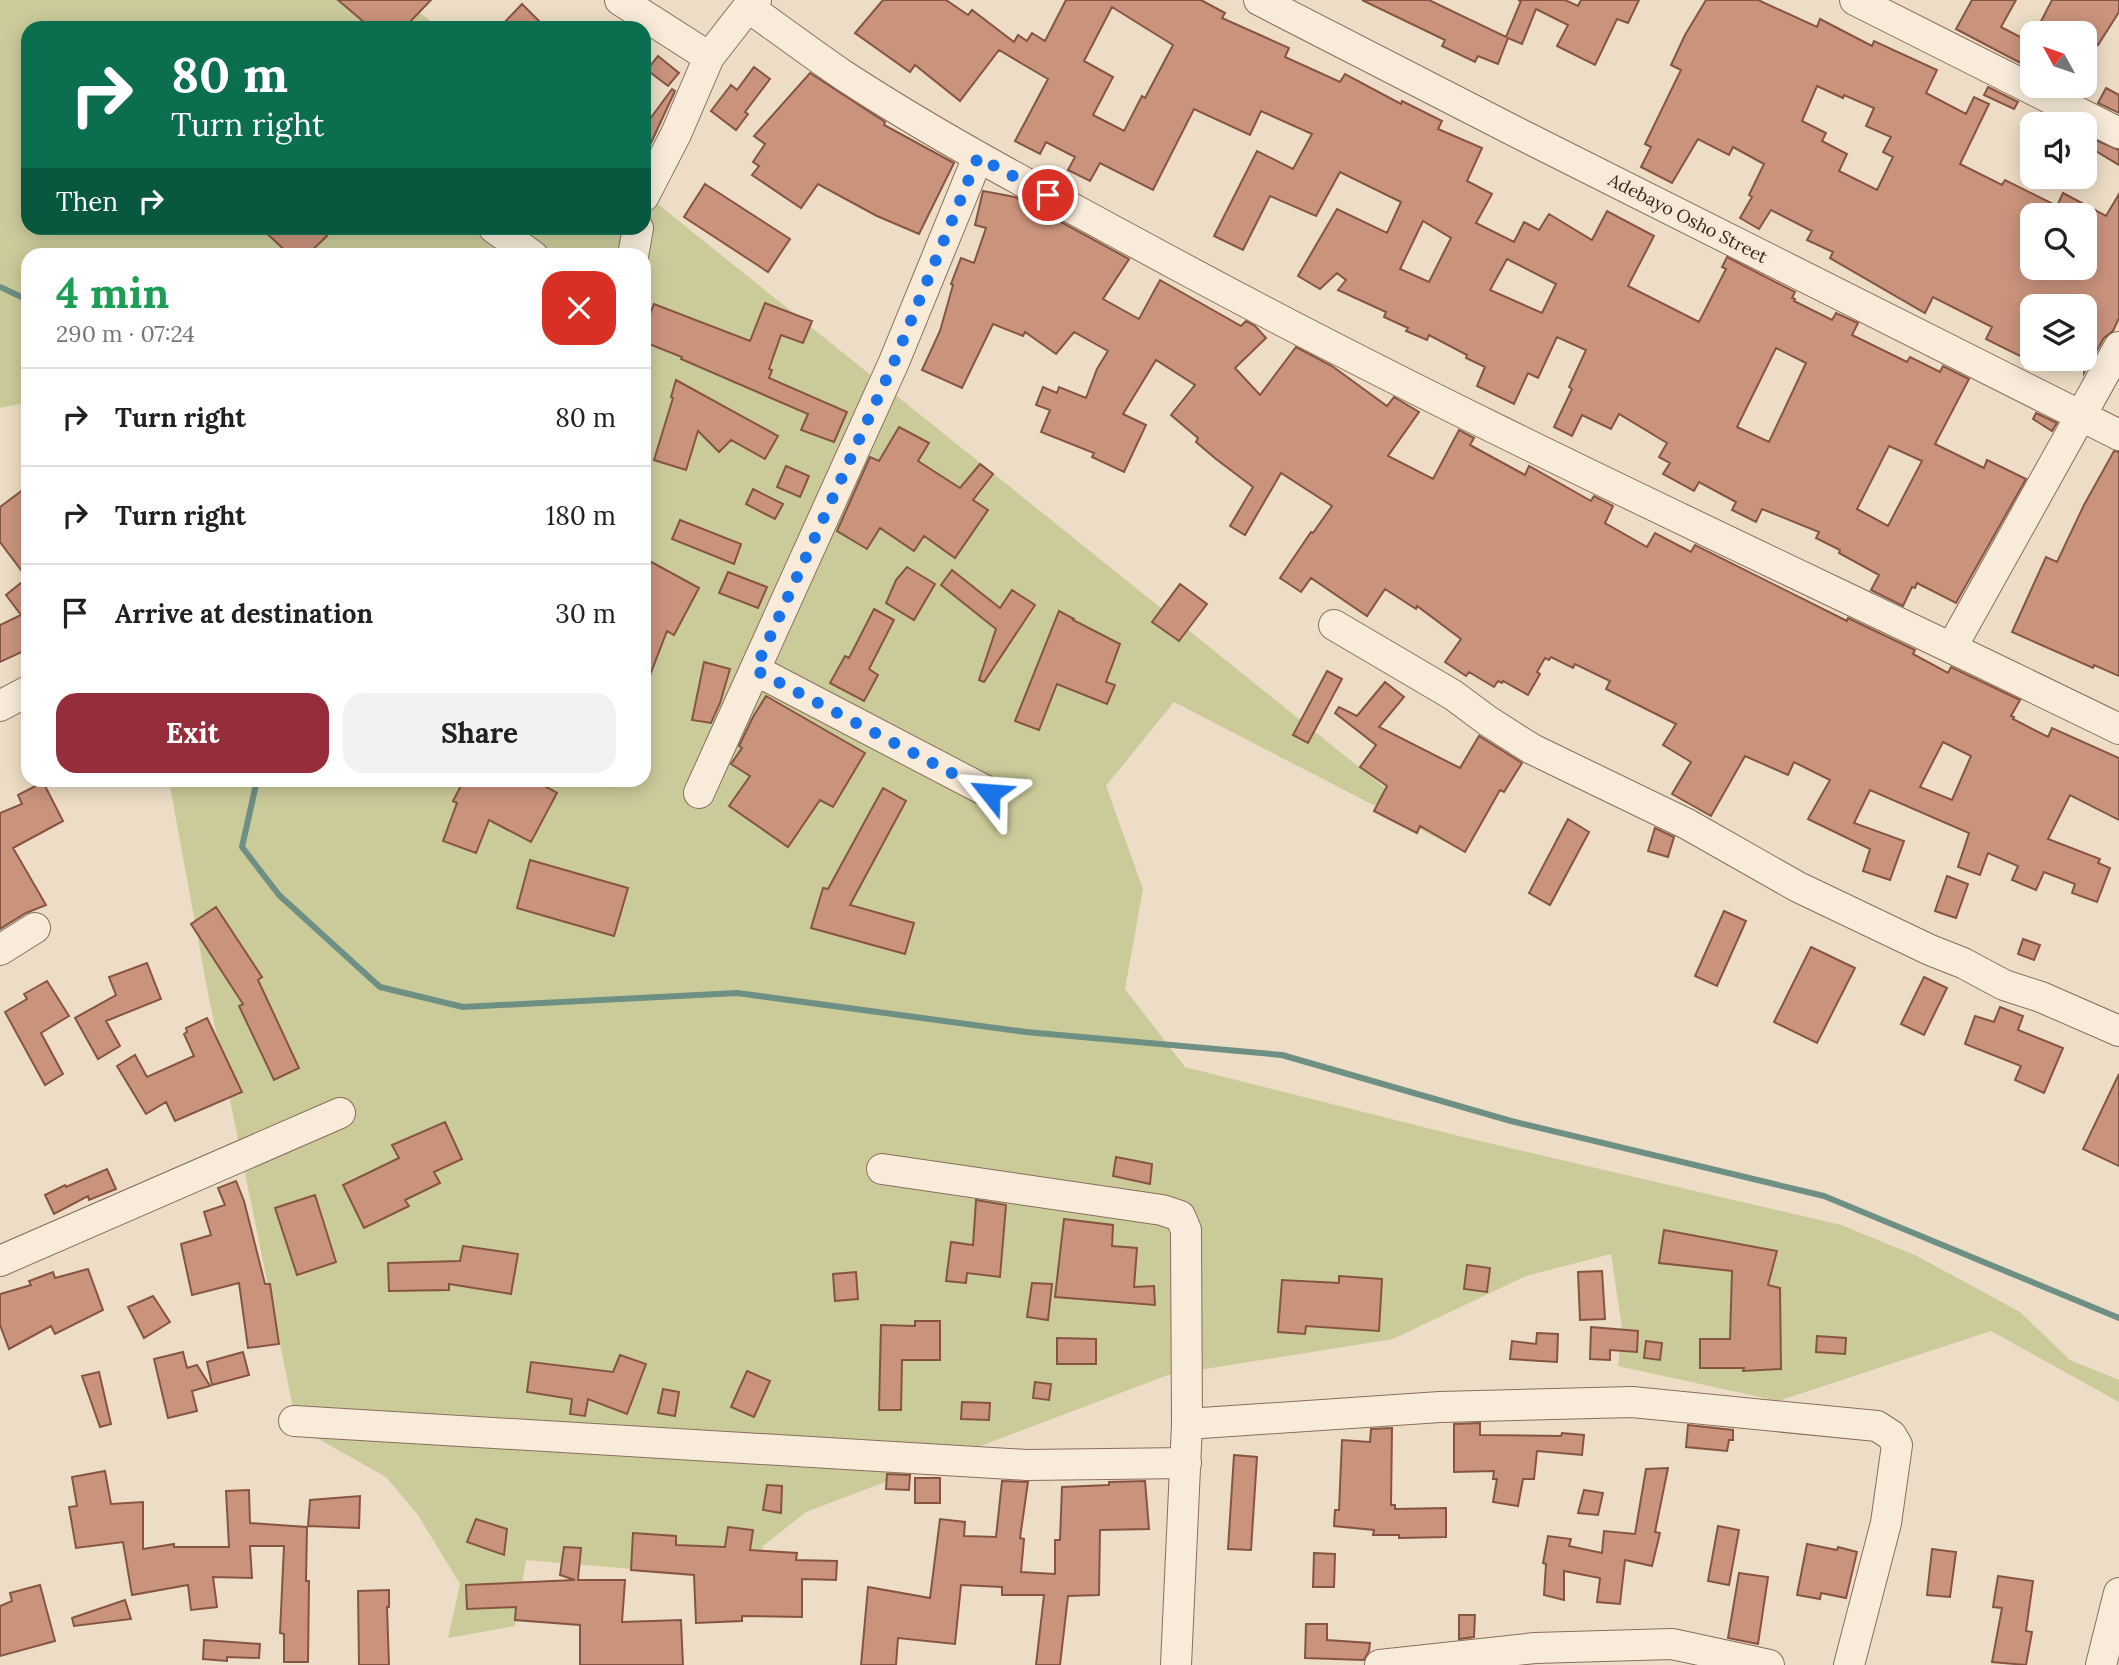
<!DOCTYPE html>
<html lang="en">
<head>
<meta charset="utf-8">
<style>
	body { margin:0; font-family:Lora,serif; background:#f2f2f2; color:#202124; height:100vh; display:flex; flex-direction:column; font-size:26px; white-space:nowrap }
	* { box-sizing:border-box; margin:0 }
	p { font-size:23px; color:#757577 }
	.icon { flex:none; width:38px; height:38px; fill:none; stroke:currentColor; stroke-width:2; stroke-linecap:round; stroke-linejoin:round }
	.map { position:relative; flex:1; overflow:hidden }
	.side { position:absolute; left:21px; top:248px; width:630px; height:539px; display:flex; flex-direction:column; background:#fff; border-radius:21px; box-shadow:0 4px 18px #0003 }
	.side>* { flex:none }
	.guide { position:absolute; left:21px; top:21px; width:630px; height:214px; border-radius:21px; box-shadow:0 4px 18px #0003; background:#0b6e4f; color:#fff; overflow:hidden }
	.needle { width:46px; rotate:310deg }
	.controls { position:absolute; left:2020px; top:21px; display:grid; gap:14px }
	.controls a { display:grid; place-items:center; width:77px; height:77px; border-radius:14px; background:#fff; box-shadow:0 4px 18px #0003; font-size:35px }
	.pin { position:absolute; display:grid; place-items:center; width:60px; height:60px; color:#fff; margin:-30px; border:4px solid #fff; border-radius:50%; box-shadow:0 2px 7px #0007 }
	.me { position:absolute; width:77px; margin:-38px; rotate:298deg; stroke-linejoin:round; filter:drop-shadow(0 0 5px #0008) }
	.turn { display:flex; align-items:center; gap:24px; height:147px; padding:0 35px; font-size:32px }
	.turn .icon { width:91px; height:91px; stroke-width:2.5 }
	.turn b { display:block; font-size:49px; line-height:60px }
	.then { display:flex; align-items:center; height:66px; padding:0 35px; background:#0003; gap:14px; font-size:26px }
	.round { display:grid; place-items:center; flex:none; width:74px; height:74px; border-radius:21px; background:#f2f2f2 }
	.summary { display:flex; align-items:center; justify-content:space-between; height:119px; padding:0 35px }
	h1 { font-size:42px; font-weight:700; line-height:52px; color:#1e9e55 }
	.cta { display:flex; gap:14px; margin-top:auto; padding:14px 35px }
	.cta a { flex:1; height:80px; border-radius:21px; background:#952d3b; color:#fff; font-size:28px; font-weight:700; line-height:80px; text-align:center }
	.cta a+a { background:#f2f2f2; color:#202124 }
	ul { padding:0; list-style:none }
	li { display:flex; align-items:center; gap:21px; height:98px; padding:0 35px; border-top:2px solid #e0e0e0 }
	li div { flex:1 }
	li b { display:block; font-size:26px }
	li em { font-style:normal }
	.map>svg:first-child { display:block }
</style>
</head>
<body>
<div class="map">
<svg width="2119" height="1665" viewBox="0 0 2119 1665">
	<rect width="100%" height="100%" fill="#edddc6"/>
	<path fill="#cbcb9a" d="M0,0H404L439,28H28V228H644V193L1466,853L1174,702L1106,786L1143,889L1125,989L1185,1067L1463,1137L1841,1225L1917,1256L2020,1312L2070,1360L2119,1380V1402L1991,1331L1778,1401L1618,1366L1622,1328L1611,1254L1526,1276L1393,1339L1168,1375L806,1512L763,1546L761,1572H668L526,1560L515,1626L448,1638L460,1584L418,1515L386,1477L297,1427L207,988L169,781L644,780V256H28V402L0,408Z"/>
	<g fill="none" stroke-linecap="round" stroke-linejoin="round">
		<path stroke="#6e8f83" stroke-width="6" d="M0,287L28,300
			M257,780L242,847L279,895L380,987L463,1007L737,993L1026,1032L1282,1055L1511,1121L1824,1196L2119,1318"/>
	</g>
	<path fill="#ca937c" stroke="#865542" stroke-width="2" fill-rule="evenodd" d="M338,0H431L404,28H371Z
		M883,0H946L968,15L972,10L1014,42L1018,35L1027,41L1032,33L1045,41L1066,0H1201L1225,13L1222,18L1289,48L1285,57L1340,82L1345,74L1401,104L1402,101L1442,121L1438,129L1482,148L1467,181L1492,194L1476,223L1514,242L1524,222L1539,230L1549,214L1592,240L1607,211L1654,236L1628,286L1699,322L1726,269L1722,267L1727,257L1795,292L1792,298L1795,299L1794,301L1832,320L1836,313L1858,323L1852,335L1907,362L1910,357L1940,372L1943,366L1969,379L1935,444L1984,468L1987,460L2026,479L1956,603L1917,583L1915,588L1912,587L1903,606L1871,590L1879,575L1839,553L1840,550L1816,538L1819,532L1762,509L1756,522L1732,510L1736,502L1699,482L1694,491L1663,474L1670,463L1659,457L1667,443L1619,414L1611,429L1582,415L1572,436L1554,427L1572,389L1569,387L1586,350L1557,337L1538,378L1528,373L1514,404L1477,386L1485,367L1466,358L1467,355L1429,335L1427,340L1406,331L1408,328L1384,317L1386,312L1338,290L1346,280L1337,273L1320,289L1298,276L1337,209L1387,233L1401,202L1340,172L1316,216L1270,196L1243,250L1214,236L1257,151L1293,169L1312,134L1261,111L1250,135L1194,109L1153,190L1100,163L1090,181L1068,170L1075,157L1046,142L1040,154L1015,141L1048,79L999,50L960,101L915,65L910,72L855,33ZM1112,7L1173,45L1145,98L1142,96L1124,131L1093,115L1113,77L1084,61ZM1423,221L1451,238L1429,282L1400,269ZM1507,259L1556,284L1542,313L1490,290ZM1776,348L1806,363L1769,442L1737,427ZM1889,446L1922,461L1888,526L1857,509Z
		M1362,0H1429L1506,37L1521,1L1518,0H1565L1578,6L1581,0H1639L1628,23L1617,19L1595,65L1557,46L1568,25L1536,9L1522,44L1508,38L1498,64L1478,56L1475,62L1442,46L1445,40Z
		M1706,0H1758L1817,27L1820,19L1872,46L1874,41L1937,70L1926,93L1966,114L1974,97L1989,104L1960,164L2002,185L2005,180L2057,206L2063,193L2106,216L2119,194V318L2113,331L2104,338L2084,373V306H2032V362L1986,339L1992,327L1933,297L1925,313L1830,258L1833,252L1807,240L1812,231L1771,210L1759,229L1740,218L1752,197L1749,195L1764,164L1733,147L1729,155L1698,139L1672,183L1641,167L1651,147L1645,144L1681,70L1671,65L1685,35ZM1817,86L1843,98L1844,95L1874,108L1866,126L1891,137L1883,152L1893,157L1877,190L1839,171L1847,154L1822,141L1826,133L1802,121ZM2032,215H2084V268H2032Z
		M1972,0H2016L2001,27L2032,43V69L1956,29Z
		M2052,0H2119V12L2098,45L2084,36V33H2035Z
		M522,4L546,28H499Z
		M658,56L679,73L668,86L647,70Z
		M754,67L770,79L745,112L748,114L736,130L711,111L731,85L737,90Z
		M810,73L885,122L884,125L954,163L919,234L877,216L818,184L801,208L752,175L759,166L753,162L765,144L754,136Z
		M1988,87L2018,102L2014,109L1984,95Z
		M2106,88L2119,95V113L2098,103Z
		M672,89L675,91L644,158V127Z
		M2084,135L2119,150V165L2084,144Z
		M705,184L790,239L768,272L684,217Z
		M983,191L1015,197L1129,259L1103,299L1139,319L1160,280L1241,326L1246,321L1255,326L1266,338L1235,368L1260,395L1296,347L1332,366L1387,406L1394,397L1419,412L1388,456L1433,479L1459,430L1474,438L1470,445L1525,475L1529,466L1591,501L1594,496L1613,506L1605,523L1647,547L1655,533L1691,552L1695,545L1847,621L1848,618L1915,650L1913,654L1948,673L1951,667L2020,700L2011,716L2014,717L2013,719L2048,737L2052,728L2119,758V820L2070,795L2048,839L2100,859L2098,863L2110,868L2097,902L2072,893L2075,884L2044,872L2036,890L2012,880L2018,866L1988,853L1980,875L1958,867L1969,833L1870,790L1854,823L1904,841L1890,880L1863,871L1870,849L1808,819L1830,780L1794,762L1788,775L1745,756L1711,816L1672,794L1691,762L1663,745L1676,724L1606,689L1610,681L1575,664L1573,668L1551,657L1549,660L1545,658L1537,672L1540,674L1528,695L1503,681L1502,683L1498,681L1494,687L1469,672L1466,676L1445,662L1461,639L1417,606L1416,609L1385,589L1367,616L1311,578L1301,592L1280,578L1311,532L1313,533L1332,506L1281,473L1245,535L1230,526L1253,487L1216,459L1196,442L1198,438L1171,415L1195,385L1156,360L1123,414L1146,425L1124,472L1092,457L1094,453L1041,432L1050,410L1036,405L1043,387L1057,393L1059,387L1086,398L1097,369L1108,351L1074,332L1056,354L1025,332L1023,336L993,324L962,388L922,370L940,331L953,285L951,284L961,258L974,263L986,228L975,225ZM1943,742L1971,756L1952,800L1920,787Z
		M261,228H319L327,236L306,256H291Z
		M765,303L812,321L803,343L781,335L769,369L772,370L769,378L847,412L834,442L801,430L808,414L681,359L682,357L644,342V328L654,304L750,341Z
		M676,380L778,436L765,459L731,440L719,452L698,431L686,470L654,460L673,398L671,397Z
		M2036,413L2057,423L2052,431L2033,419Z
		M899,427L929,443L918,461L960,488L980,464L993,474L973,500L988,510L955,558L924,536L914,551L880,528L867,549L837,531L870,457L879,461Z
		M2114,451L2119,452V676L2094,665L2093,668L2012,632L2046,557L2057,562L2084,505Z
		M786,466L809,476L800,497L777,487Z
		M28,486V649L0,662V625L21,615L6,595L27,578L0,542V507Z
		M753,489L783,504L775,519L746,504Z
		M680,520L741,544L734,564L672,539Z
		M644,558L699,588L674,635L667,631L645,688Z
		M907,567L935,584L914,620L886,603L896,580Z
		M952,570L1000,608L1012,590L1035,605L984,682L979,680L996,629L941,585Z
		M728,572L767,587L758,608L719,593Z
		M1180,584L1207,604L1179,641L1152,622Z
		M874,609L894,620L869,669L878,675L864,701L830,683L845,656L849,658Z
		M1059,611L1074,619L1073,620L1120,644L1106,682L1115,685L1107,704L1057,684L1039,730L1015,721Z
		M704,662L730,669L720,703L711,723L692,720Z
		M1327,671L1342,679L1308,743L1293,735Z
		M1385,682L1404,697L1379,727L1460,768L1479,736L1522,763L1504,792L1500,790L1465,852L1420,826L1417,833L1374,811L1387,786L1360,767L1376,745L1335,713L1339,707L1357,716Z
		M766,696L865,753L833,807L820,800L788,847L729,806L750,776L731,764L742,748L739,746L753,717Z
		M464,780H534L557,793L531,842L489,820L476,853L443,841L457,803L453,801Z
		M43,782L63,821L13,848L46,905L26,913L0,929V813L22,804L18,795Z
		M883,788L906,801L850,905L914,923L905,954L811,928L823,888L828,889Z
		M1568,819L1589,832L1550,905L1529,893Z
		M1655,828L1674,837L1668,857L1648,851Z
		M530,860L628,888L614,936L517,908Z
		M1947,876L1968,884L1956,918L1935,911Z
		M216,907L262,977L258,980L299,1068L274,1080L239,1006L243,1004L191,924Z
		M1724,911L1746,921L1717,986L1695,976Z
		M2023,939L2040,945L2034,960L2018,954Z
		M1811,947L1855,968L1817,1043L1774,1022Z
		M147,963L161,999L106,1021L120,1046L98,1059L75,1018L116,995L109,977Z
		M1924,977L1947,988L1924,1035L1901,1024Z
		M47,981L69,1016L41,1033L63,1074L45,1085L5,1012L27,999L24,994Z
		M2000,1007L2023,1016L2018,1030L2063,1048L2044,1093L2015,1080L2021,1066L1965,1044L1975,1016L1994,1022Z
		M207,1018L242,1092L175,1121L166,1102L146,1114L117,1066L135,1055L147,1077L194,1056L184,1034L187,1032L186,1028Z
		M2119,1074V1166L2083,1149Z
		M445,1122L462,1159L434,1172L440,1183L405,1200L409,1206L364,1228L343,1185L399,1158L392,1145Z
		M1116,1157L1152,1164L1150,1184L1113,1176Z
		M107,1169L116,1189L89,1200L88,1196L54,1214L45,1195L65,1185L66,1187Z
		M236,1181L244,1201L265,1284H270L279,1344L248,1348L239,1283L192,1295L181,1244L211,1235L204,1212L225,1205L218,1188Z
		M315,1195L336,1262L297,1275L275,1208Z
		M976,1200L1006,1205L1000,1277L967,1273L966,1283L946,1281L951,1242L973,1245Z
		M1064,1219L1113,1225L1112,1246L1137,1248L1134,1287L1154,1286L1155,1305L1055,1297Z
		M1664,1230L1777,1251L1768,1285L1780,1288L1781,1369L1743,1371L1744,1368H1700V1339H1730L1732,1271L1659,1263Z
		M463,1246L518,1254L511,1294L449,1284V1290L389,1291L388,1263L460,1261Z
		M1467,1265L1490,1268L1487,1292L1464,1289Z
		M88,1269L103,1310L55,1334L51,1326L9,1349L0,1325V1294L31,1285L29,1281L53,1272L55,1278Z
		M1602,1271L1605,1319L1580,1320L1578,1272Z
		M856,1272L858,1299L835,1301L833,1274Z
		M1339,1276L1382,1279L1379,1331L1306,1326L1305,1334L1278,1332L1282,1280L1339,1283Z
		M1032,1283L1052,1284L1048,1320L1027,1317Z
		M153,1296L170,1322L144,1338L128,1307Z
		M915,1321H940V1360H902L901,1410H879L881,1325L915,1326Z
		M1591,1327L1638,1331L1637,1352L1610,1350V1360L1590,1359Z
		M1537,1333L1558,1334L1557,1362L1510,1359L1512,1341L1536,1344Z
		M1817,1336L1846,1338L1845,1354L1816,1352Z
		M1057,1338L1096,1339V1364H1057Z
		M1646,1341L1662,1343L1660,1360L1644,1358Z
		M183,1352L187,1368L197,1365L210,1386L192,1391L197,1411L168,1418L154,1359Z
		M243,1352L249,1375L212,1385L207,1362Z
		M620,1355L646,1364L627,1414L588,1399L585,1416L570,1414L572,1399L527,1392L531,1362L613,1372Z
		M747,1371L770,1381L754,1417L731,1407Z
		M99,1372L111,1424L100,1427L82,1376Z
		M1035,1382L1051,1384L1049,1400L1033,1398Z
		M663,1389L679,1392L675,1416L658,1413Z
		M962,1402L990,1403L989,1420L961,1419Z
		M1480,1423V1435L1561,1436L1562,1433L1584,1435L1582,1455L1537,1451L1534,1479H1523L1518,1506L1493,1502L1497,1479H1493L1494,1471L1454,1472V1424Z
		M1688,1425L1733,1430V1440H1729L1727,1451L1686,1447Z
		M1392,1428L1391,1505H1395V1509L1446,1508V1537L1399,1538V1535H1373L1374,1530L1334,1526L1335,1510H1339L1342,1440L1370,1442L1371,1429Z
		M1234,1455L1257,1457L1251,1550L1228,1549Z
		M1668,1468L1655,1532L1660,1533L1652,1566L1625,1560L1620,1604L1597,1602L1600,1578L1564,1571V1600L1544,1595L1546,1564L1543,1563L1548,1536L1571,1539L1569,1546L1602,1553L1604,1531L1635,1534L1646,1469Z
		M105,1471L111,1504L143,1502V1549L174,1544V1547H229L226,1491L249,1490L250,1523L307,1527L306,1581H309L308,1662H284V1634L280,1633L284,1546H250L252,1578L213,1577L217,1607L191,1610L188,1585L132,1595L123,1542L76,1548L69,1507L77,1506L72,1477Z
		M887,1474L910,1475L909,1490L886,1489Z
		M915,1478H940V1503H915Z
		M1002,1481L1028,1482L1020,1538L1024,1539L1021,1572L1055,1574V1540H1060L1062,1487L1109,1485V1482L1145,1481L1149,1529L1100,1530L1099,1595L1068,1596L1060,1665H1036L1044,1595H1002V1587L961,1585L955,1644L898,1638L896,1665H861L868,1587L930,1598L940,1519L965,1522L964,1536L996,1537Z
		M767,1485L782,1486L781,1513L763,1510Z
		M1584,1490L1603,1493L1598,1515L1578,1513Z
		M360,1496L359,1528L308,1526L310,1500Z
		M476,1519L507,1529L504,1555L467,1542Z
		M1718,1526L1739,1530L1729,1585L1708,1581Z
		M728,1527L753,1530L750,1550L797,1553L796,1560L837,1561L836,1580L802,1579V1617L742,1616V1621L696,1623L694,1575L631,1570L633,1533L676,1536V1545L725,1547Z
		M1807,1544L1837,1550L1838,1547L1857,1552L1846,1598L1821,1593L1820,1599L1797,1595Z
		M564,1547L581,1548L578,1580H625L622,1622L681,1620L683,1665H580V1625L515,1620L516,1607L467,1609L466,1585L575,1580L560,1575Z
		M1932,1549L1956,1552L1950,1597L1927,1595Z
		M1314,1553L1335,1554L1334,1587H1313Z
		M1739,1573L1768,1577L1758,1644L1728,1638Z
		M1998,1576L2033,1581L2026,1631L2032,1632L2026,1665L1992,1662L2002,1608L1993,1607Z
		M40,1585L55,1641L0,1656V1606L12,1601L10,1593Z
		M389,1590V1607H387L389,1665H359L358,1591Z
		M125,1600L131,1619L74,1626L72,1618Z
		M1459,1615H1475L1474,1637L1459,1639Z
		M1306,1624H1327V1640L1370,1643L1369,1651L1364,1660L1305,1658Z
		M204,1640L260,1644L259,1658L227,1657V1661L203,1659Z"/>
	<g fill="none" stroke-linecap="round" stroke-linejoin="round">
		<g stroke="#886e5c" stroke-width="32">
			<path id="minor" d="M620,0L709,57
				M1259,0L1518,133L2119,435
				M1855,0L2119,133
				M748,7C780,30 811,53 843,75C950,145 1063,203 1175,264C1484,431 1804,575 2119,729
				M644,196L676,134L709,57L748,7L756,0
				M494,228L533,256
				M633,256L638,228
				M1334,625L1453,695L1488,721L1532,749L1687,824L1798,887L1930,950L1963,963L2004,985L2041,997L2119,1031
				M1952,647L2119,347
				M755,670L990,793
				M0,706L28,691
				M699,793L894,362L978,157
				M0,950L35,928
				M882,1169L1162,1210L1180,1216L1186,1230L1187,1424L1176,1665
				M0,1261L340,1113
				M294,1421L1027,1465L1186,1463
				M1187,1424L1440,1407L1632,1402L1877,1426L1891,1435L1897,1445L1886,1523L1849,1665
				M1380,1665L1535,1648L1672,1644L1769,1665
				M2101,1665L2119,1593"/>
		</g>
		<use href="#minor" stroke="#f8ebd9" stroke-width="30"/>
	</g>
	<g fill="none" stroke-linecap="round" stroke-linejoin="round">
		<path stroke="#1a73e8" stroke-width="12" stroke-dasharray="0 21.6" d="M990,793L755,670L894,362L978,157L1048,195"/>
	</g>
	<g text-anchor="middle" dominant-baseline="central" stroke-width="7" stroke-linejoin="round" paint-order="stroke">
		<g font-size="18" fill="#38281f" stroke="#f5e8d5">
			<text transform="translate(1688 218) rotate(27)">Adebayo Osho Street</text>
		</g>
	</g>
</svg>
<div class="controls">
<a><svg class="needle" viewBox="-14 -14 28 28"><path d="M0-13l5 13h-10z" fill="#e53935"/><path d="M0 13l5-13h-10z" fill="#757577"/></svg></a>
<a><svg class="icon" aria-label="sound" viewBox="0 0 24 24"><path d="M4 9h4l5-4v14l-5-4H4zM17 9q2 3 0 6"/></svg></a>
<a><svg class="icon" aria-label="search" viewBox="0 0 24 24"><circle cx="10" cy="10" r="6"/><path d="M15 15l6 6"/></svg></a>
<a><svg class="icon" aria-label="layers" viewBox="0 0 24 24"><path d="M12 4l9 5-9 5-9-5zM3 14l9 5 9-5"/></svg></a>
</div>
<div class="pin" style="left:1048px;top:195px;background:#d93025"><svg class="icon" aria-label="arrive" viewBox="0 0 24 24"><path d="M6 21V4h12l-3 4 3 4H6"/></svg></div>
<svg class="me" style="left:990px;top:793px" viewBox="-20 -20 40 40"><path d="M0-17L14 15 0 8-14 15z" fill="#1a73e8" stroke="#fff" stroke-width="4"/></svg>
<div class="guide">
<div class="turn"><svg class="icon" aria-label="right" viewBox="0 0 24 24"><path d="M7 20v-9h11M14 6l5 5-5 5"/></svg><div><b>80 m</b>Turn right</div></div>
<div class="then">Then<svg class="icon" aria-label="right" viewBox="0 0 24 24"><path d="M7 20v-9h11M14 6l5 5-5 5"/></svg></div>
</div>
<section class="side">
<div class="summary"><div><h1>4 min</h1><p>290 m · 07:24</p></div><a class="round" style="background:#d93025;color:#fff"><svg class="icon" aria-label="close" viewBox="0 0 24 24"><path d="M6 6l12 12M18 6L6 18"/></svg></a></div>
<ul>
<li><svg class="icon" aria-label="right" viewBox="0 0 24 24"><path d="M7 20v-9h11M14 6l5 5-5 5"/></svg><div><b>Turn right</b></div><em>80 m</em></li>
<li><svg class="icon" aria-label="right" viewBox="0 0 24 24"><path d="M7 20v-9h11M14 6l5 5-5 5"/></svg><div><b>Turn right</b></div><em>180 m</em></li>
<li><svg class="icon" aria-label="arrive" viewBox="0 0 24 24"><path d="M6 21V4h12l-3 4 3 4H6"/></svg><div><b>Arrive at destination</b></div><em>30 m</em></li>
</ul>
<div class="cta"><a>Exit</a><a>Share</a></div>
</section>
</div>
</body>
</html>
